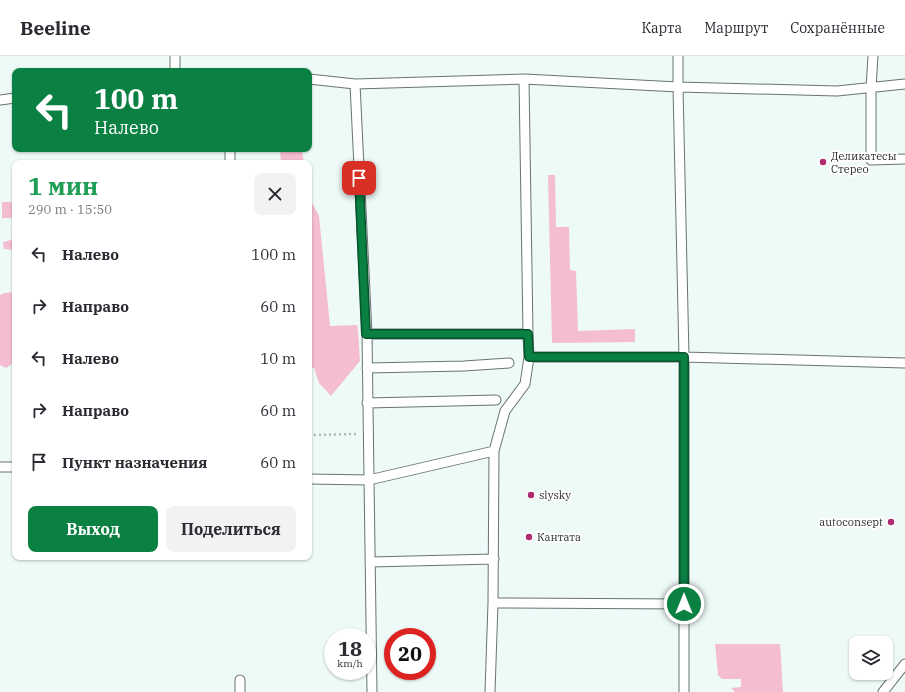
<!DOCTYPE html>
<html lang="ru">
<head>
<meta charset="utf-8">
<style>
	body { margin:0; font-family:"IBM Plex Serif",serif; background:#f2f2f3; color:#2b2b33; height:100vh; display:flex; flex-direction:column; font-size:15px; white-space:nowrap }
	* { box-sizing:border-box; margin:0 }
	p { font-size:13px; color:#7c7c81 }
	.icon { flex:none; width:22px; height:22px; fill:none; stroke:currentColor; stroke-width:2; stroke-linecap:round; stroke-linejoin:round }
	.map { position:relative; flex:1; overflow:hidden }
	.side { position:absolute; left:12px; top:104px; width:300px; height:400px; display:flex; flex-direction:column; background:#fff; border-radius:8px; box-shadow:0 1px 3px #0004 }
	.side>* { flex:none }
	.banner { position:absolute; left:12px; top:12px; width:300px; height:84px; border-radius:8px; box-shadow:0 1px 3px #0004; background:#0b8043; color:#fff; overflow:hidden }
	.fabs { position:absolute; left:849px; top:580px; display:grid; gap:8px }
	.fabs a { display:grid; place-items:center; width:44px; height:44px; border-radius:8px; background:#fff; box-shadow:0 1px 3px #0004; font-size:20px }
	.speed { position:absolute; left:324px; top:572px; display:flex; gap:8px; font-size:20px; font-weight:700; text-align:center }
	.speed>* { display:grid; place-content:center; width:52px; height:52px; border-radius:50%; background:#fff; box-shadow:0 1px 3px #0004; line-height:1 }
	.speed small { font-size:10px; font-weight:400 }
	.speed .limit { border:6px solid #d22; background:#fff; color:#111 }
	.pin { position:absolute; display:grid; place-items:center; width:34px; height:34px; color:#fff; margin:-17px; border-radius:8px; box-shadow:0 2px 6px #0006 }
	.me { position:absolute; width:44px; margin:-22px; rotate:0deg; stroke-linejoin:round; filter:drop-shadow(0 0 3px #0008) }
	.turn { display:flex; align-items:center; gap:14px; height:84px; padding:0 16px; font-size:18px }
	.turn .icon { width:52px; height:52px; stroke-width:2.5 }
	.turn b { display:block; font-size:28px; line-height:34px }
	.round { display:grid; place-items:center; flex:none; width:42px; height:42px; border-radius:8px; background:#f2f2f3 }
	.overview { display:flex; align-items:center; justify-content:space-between; height:68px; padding:0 16px }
	h1 { font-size:24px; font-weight:700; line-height:30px; color:#1e9e55 }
	.primary-button { display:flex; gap:8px; margin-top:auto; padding:8px 16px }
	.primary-button a { flex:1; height:46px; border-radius:8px; background:#0b8043; color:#fff; font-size:16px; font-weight:700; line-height:46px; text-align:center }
	.primary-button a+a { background:#f2f2f3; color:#2b2b33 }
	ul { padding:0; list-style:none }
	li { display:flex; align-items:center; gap:12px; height:52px; padding:0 16px }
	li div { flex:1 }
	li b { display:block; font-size:15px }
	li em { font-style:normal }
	header { display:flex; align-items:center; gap:24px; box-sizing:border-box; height:56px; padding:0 20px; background:#fff; border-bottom:1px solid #e1e1e2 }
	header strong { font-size:19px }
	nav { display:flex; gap:22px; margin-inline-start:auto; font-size:14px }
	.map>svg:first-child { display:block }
</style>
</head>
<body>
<header>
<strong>Beeline</strong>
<nav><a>Карта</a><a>Маршрут</a><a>Сохранённые</a></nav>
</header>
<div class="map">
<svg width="905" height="636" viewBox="0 0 905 636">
	<rect width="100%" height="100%" fill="#edfaf8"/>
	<path fill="#f4bdd2" d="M289,93H301L302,95L304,107H281L280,95H288Z
		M548,119H555L556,171H569L570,214L576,215L578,275L635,273V286L552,287Z
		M309,141L319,160L330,270L357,269L358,275L360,305L331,340L319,327L314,312H309Z
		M2,146H15V162H2Z
		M15,183V201L13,194L4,193L3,186Z
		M15,236V306L6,312L0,309V239L4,237Z
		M715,588H780L783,636H735L731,632L741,631V623H722L718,619Z"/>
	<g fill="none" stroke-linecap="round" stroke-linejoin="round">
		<g stroke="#687472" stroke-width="11">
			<path id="service" d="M175,0V15
				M873,0L871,32V104L905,103
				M309,23L355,28L524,23L678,31V0
				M524,23L528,278
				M355,28L367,278L372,636
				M0,44L15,42
				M230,93V107
				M367,278H528L529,301H684L905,307
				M367,312L464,310L509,307
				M367,347L496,344
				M494,395L505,355L525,328L529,301
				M0,411H15
				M309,423L369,424L494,395L493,547L490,636
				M370,506L494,503
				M493,547L684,548
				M240,636V624
				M684,636V301L678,31L837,35L905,28
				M883,636L905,608"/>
		</g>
		<path stroke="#b0bbb9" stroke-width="2.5" stroke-dasharray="2 3" stroke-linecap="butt" d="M314,379L356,378"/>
		<use href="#service" stroke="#fff" stroke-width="9"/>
	</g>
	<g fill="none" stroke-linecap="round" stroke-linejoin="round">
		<g stroke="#07532c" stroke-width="10">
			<path id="route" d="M359,122L366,278H528L529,301H684V548"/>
		</g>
		<use href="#route" stroke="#0b8043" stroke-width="7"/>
	</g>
	<g fill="#b12b71" stroke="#fff" stroke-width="1.5">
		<circle cx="823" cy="106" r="4"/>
		<circle cx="531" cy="439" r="4"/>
		<circle cx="891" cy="466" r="4"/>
		<circle cx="529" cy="481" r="4"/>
	</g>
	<g text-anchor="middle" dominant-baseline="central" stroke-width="4" stroke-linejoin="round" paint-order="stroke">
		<g font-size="11" fill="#2b3030" stroke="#fff" text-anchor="start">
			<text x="831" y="100">Деликатесы<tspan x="831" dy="13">Стерео</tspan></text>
			<text x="539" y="439">slysky</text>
			<text x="883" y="466" text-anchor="end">autoconsept</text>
			<text x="537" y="481">Кантата</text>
		</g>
	</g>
</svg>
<div class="fabs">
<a><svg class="icon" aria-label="layers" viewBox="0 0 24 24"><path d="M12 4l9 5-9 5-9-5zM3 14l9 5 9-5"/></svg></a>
</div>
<div class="speed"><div>18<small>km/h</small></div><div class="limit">20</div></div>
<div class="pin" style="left:359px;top:122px;background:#d93025"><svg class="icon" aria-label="arrive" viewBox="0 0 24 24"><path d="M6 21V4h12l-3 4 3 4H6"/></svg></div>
<svg class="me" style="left:684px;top:548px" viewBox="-20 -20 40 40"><circle r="17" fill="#0b8043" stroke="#fff" stroke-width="3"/><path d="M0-11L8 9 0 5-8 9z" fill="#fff"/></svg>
<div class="banner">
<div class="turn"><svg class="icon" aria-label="left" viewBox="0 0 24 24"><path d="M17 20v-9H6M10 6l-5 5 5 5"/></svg><div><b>100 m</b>Налево</div></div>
</div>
<section class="side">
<div class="overview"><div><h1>1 мин</h1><p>290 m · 15:50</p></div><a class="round"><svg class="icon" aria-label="close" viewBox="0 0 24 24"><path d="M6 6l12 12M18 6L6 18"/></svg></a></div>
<ul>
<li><svg class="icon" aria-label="left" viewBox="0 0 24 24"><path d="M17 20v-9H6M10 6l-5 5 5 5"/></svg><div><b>Налево</b></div><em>100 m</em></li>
<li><svg class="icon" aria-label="right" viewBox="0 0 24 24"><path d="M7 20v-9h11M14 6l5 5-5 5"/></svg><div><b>Направо</b></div><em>60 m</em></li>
<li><svg class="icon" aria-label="left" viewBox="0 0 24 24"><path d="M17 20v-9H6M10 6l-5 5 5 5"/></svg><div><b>Налево</b></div><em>10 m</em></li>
<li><svg class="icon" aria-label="right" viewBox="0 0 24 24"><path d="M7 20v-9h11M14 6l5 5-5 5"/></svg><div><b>Направо</b></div><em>60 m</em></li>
<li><svg class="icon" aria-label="arrive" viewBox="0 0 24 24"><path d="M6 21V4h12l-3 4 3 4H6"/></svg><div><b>Пункт назначения</b></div><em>60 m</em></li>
</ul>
<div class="primary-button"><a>Выход</a><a>Поделиться</a></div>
</section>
</div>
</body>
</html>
